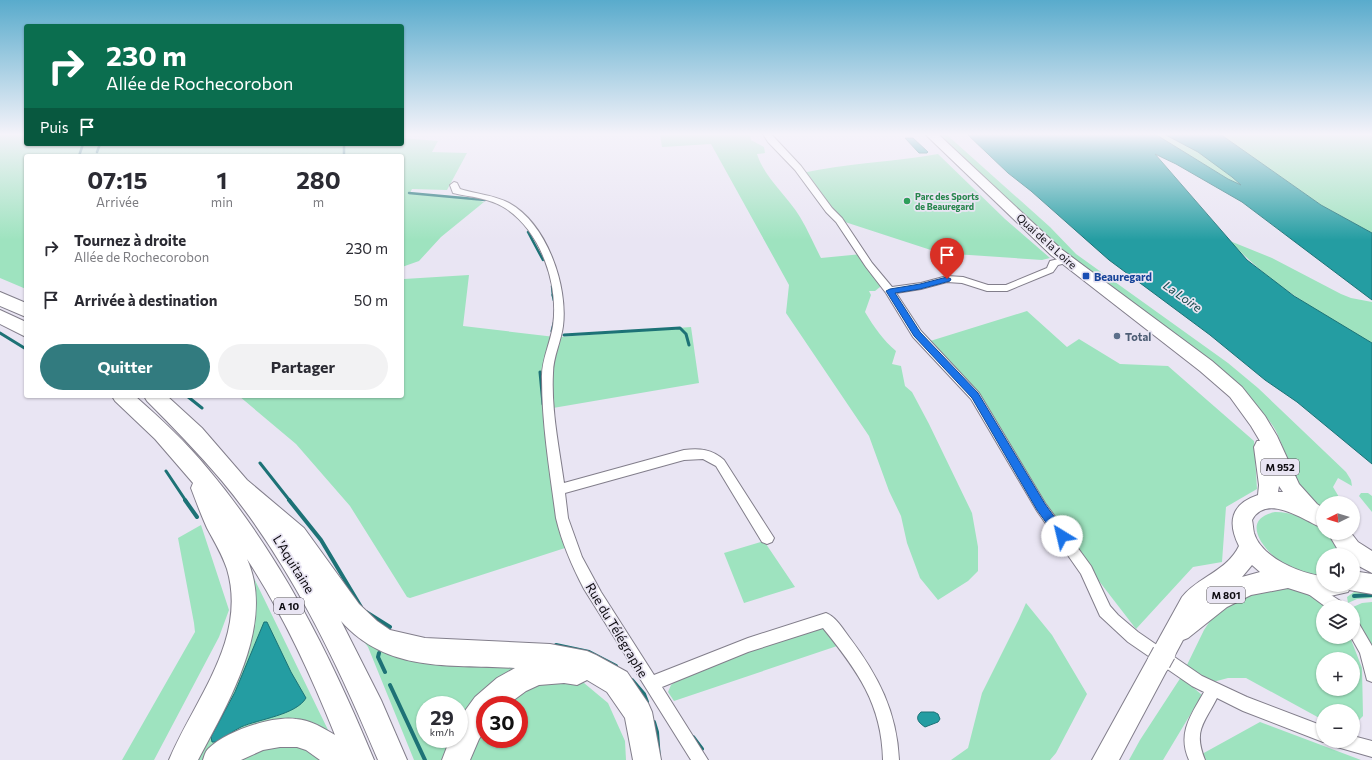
<!DOCTYPE html>
<html lang="fr">
<head>
<meta charset="utf-8">
<style>
	body { margin:0; font-family:Commissioner,sans-serif; background:#f2f2f3; color:#2b2b33; height:100vh; display:flex; flex-direction:column; font-size:15px; white-space:nowrap }
	* { box-sizing:border-box; margin:0 }
	p { font-size:13px; color:#7c7c81 }
	.icon { flex:none; width:22px; height:22px; fill:none; stroke:currentColor; stroke-width:2; stroke-linecap:round; stroke-linejoin:round }
	.map { position:relative; flex:1; overflow:hidden }
	.side { position:absolute; left:24px; top:154px; width:380px; height:244px; display:flex; flex-direction:column; background:#fff; border-radius:4px; box-shadow:0 1px 3px #0004 }
	.side>* { flex:none }
	.hud { position:absolute; left:24px; top:24px; width:380px; height:122px; border-radius:4px; box-shadow:0 1px 3px #0004; background:#0b6e4f; color:#fff; overflow:hidden }
	.needle { width:26px; rotate:265deg }
	.buttons { position:absolute; left:1316px; top:496px; display:grid; gap:8px }
	.buttons a { display:grid; place-items:center; width:44px; height:44px; border-radius:50%; background:#fff; box-shadow:0 1px 3px #0004; font-size:20px }
	.speed { position:absolute; left:416px; top:696px; display:flex; gap:8px; font-size:20px; font-weight:700; text-align:center }
	.speed>* { display:grid; place-content:center; width:52px; height:52px; border-radius:50%; background:#fff; box-shadow:0 1px 3px #0004; line-height:1 }
	.speed small { font-size:10px; font-weight:400 }
	.speed .limit { border:6px solid #d22; background:#fff; color:#111 }
	.pin { position:absolute; display:grid; place-items:center; width:34px; height:34px; color:#fff; margin:-41px -17px; border-radius:50% 50% 50% 0; rotate:-45deg; box-shadow:0 0 4px #0007 }
	.pin .icon { rotate:45deg }
	.me { position:absolute; width:44px; margin:-22px; rotate:324deg; stroke-linejoin:round; filter:drop-shadow(0 0 3px #0008) }
	.turn { display:flex; align-items:center; gap:14px; height:84px; padding:0 16px; font-size:18px }
	.turn .icon { width:52px; height:52px; stroke-width:2.5 }
	.turn b { display:block; font-size:28px; line-height:34px }
	.then { display:flex; align-items:center; height:38px; padding:0 16px; background:#0003; gap:8px; font-size:15px }
	.eta { display:flex; justify-content:space-evenly; align-items:center; height:68px; text-align:center }
	.eta b { font-size:24px; font-weight:700; line-height:28px }
	.primary-button { display:flex; gap:8px; margin-top:auto; padding:8px 16px }
	.primary-button a { flex:1; height:46px; border-radius:24px; background:#327b7f; color:#fff; font-size:16px; font-weight:700; line-height:46px; text-align:center }
	.primary-button a+a { background:#f2f2f3; color:#2b2b33 }
	ul { padding:0; list-style:none }
	li { display:flex; align-items:center; gap:12px; height:52px; padding:0 16px }
	li div { flex:1 }
	li b { display:block; font-size:15px }
	li em { font-style:normal }
	.map>svg:first-child { display:block }
</style>
</head>
<body>
<div class="map">
<svg width="1372" height="760" viewBox="0 0 1372 760">
	<rect width="100%" height="100%" fill="#e9e5f3"/>
	<path fill="#9ee3bf" fill-rule="evenodd" d="M0,134H26V144H402V138L438,141L432,152L467,153L447,190L412,189L410,193L465,197L484,202L441,237L419,261L402,267V156H26V289L0,278Z
		M660,134H750L751,140L764,147L765,153L757,154C765,179 787,195 800,217C808,230 814,245 821,258L862,254L888,287H880L875,291H869L871,295L865,312C874,327 883,340 896,351L892,364L901,366L905,386L912,392L929,424L972,513L978,547V571L968,581L938,600L920,578L907,543L901,516L889,491L869,436L786,313L789,285L711,144L662,147Z
		M935,134H946L1050,227L1076,254L1228,363L1258,388L1346,472L1351,480L1352,486L1338,478L1333,487L1339,497L1338,503H1323V508C1292,492 1290,460 1276,431C1268,417 1256,405 1245,392L1061,251Z
		M1155,134H1164L1198,152L1216,164L1241,185L1228,179Z
		M1220,134H1372V233L1321,205Z
		M938,154L1005,219L1050,258L1042,260L940,253L845,222L802,173C847,163 893,162 938,154Z
		M1230,241L1272,258L1341,294L1351,298L1372,302V343C1321,314 1270,284 1230,241Z
		M469,275L463,326L555,337L545,360L560,517L565,548L410,598L407,597L350,506L296,444L239,396H402V285L404,279Z
		M1027,311L1067,347L1079,339L1120,364L1168,366L1254,441L1257,489L1226,507L1222,562L1193,567L1136,629L1052,520L969,384L927,342Z
		M691,327L699,383L553,408L551,363L560,337Z
		M1361,493H1368L1372,496V512L1359,496Z
		M1275,512C1292,512 1310,519 1323,531V533H1331L1344,555H1323V576H1320C1312,575 1303,574 1295,571C1275,563 1232,521 1275,512Z
		M201,525L229,610L219,637L154,760H122L195,632L194,623L178,538Z
		M764,541L795,587L744,603L724,553Z
		M250,570L330,734L208,760H190Z
		M1286,587L1307,593L1330,607H1323V637H1350L1362,668L1363,716L1353,726V711H1323V720L1246,678H1228L1213,682L1186,667L1204,630L1216,612L1236,601L1264,590ZM1323,659H1353V689H1323Z
		M1354,592H1372V598L1357,599L1348,603L1347,597Z
		M1372,602V645L1354,617H1358L1353,607L1362,603Z
		M1026,603L1052,635L1087,694L1056,753L1050,760H951L968,748L982,693L1019,619Z
		M822,627L843,644L674,701L668,692L671,685L679,679L714,663Z
		M362,639L536,665L459,724V705H425V739H453L446,760H414L368,647Z
		M1181,677L1202,695L1163,760H1129L1140,740Z
		M551,678L584,683L608,703L625,741L626,760H468L485,726V739H519V705H504L517,691Z
		M1260,722L1361,760H1205L1202,754Z
		M269,745H300L325,760H240Z"/>
	<path fill="#249da2" stroke="#1d7276" d="M967,134H1155L1228,179L1241,185L1232,177L1198,152L1164,134H1220L1321,205L1372,233V300L1242,202L1176,164L1155,154L1247,260L1294,296L1372,343V464L1297,402L1265,380L1210,335L1109,260L1031,191L1008,173Z
		M905,138H913L928,152L927,153H919Z
		M264,622H267L291,672L306,698C296,715 259,719 241,727C233,731 225,737 217,742H212L211,737L235,692Z
		M921,712H934L938,714L940,719L938,722L925,727C919,723 914,718 921,712Z"/>
	<g fill="none" stroke-linecap="round" stroke-linejoin="round">
		<path stroke="#1d7276" stroke-width="2.5" d="M344,144V156
			M97,152L100,144
			M79,156L83,144
			M409,193L485,200
			M528,232L543,260
			M552,286L553,296"/>
		<path stroke="#1d7276" stroke-width="3" d="M553,295L554,300
			M552,331L554,323
			M0,333L26,349
			M564,335L680,328L686,334L689,345
			M540,372L543,404
			M187,396L202,408
			M260,463L290,501
			M166,471L186,501"/>
		<path stroke="#1d7276" stroke-width="4" d="M185,500L197,517
			M289,500L321,540L361,607
			M1354,596L1372,595
			M366,612L390,627
			M556,645L589,652L616,666
			M379,653L378,657L385,672
			M632,680L644,694L647,702
			M390,685L425,760
			M654,722L657,732L659,760
			M693,737L702,749"/>
		<g stroke="#827e8b" stroke-width="2">
			<path id="street" d="M763,134H771L801,166L832,208L842,218L872,263L892,287L921,283L947,276L963,277L988,285H1006L1047,268L1050,261L1067,257L1070,258L1072,260L1070,262L1058,265L1053,272L1007,291H987L962,283L947,282L921,289L896,293L921,331L979,393L1045,503L1091,566L1110,606L1118,615L1138,632L1202,676L1247,697L1323,726V741H1325L1323,742L1243,711L1217,698C1204,724 1193,730 1205,760H1189C1177,733 1191,715 1204,692L1192,686L1128,642L1100,616L1081,574L1037,511L971,399L913,337L886,293L866,267L836,222L826,212L795,170L768,142Z
				M454,182L457,183L460,189C476,194 494,195 509,203C547,224 568,286 563,326C561,342 553,357 553,373C551,410 559,447 564,483L684,450C699,448 712,449 724,460L774,538L772,542L767,544L762,542L716,466L703,459L684,460L565,493L568,518L582,557L601,592L654,675L748,638L826,613C836,617 843,629 849,637C878,675 897,712 899,760H883C882,704 857,670 823,628L748,652L662,687L708,760H691L584,589C572,566 562,543 556,518C550,472 542,426 542,379C541,361 550,344 553,326C559,285 541,231 505,208C490,198 470,197 453,193L450,185Z
				M1312,583L1342,602L1344,607H1326L1307,593L1305,589L1307,585Z
				M1353,620L1358,622L1372,646V682L1367,680L1360,653L1351,637H1353Z
				M1353,736L1372,741V757L1337,747L1335,741H1353Z"/>
		</g>
		<g stroke="#827e8b" stroke-width="2">
			<path id="primary" d="M925,134H938L1061,249L1212,361L1242,387L1265,416L1277,436L1299,484L1317,504L1323,508V528C1306,522 1267,492 1252,520C1253,524 1253,529 1254,533C1261,557 1300,574 1323,576V585H1353V571L1372,574V594L1349,590L1348,592L1326,597L1310,595L1288,588L1251,595L1227,607L1188,638L1183,640L1119,760H1092L1182,597C1198,577 1227,571 1239,546C1227,522 1231,504 1258,495L1259,485L1254,447L1257,441H1260L1251,426L1230,397L1200,371L1051,255ZM1279,486L1283,492H1278ZM1252,565L1260,572L1242,577Z
				M1328,533H1351L1358,542L1372,551V573L1355,564H1353V555H1341Z"/>
		</g>
		<g stroke="#827e8b" stroke-width="2">
			<path id="highway" d="M0,292L26,303V317L0,306Z
				M0,310L26,322V337L0,324Z
				M112,396H135C161,419 186,442 208,469C281,556 331,656 374,760H320L306,750L297,747H280L263,750L241,760H203C204,757 205,752 208,749C226,731 271,716 296,719C311,720 323,728 335,735C311,675 283,614 247,559C276,624 228,703 198,760H169C194,700 248,639 227,569C222,554 214,541 207,528C201,515 196,501 191,488L193,483L155,439L115,401Z
				M144,396H167L202,428L247,480L304,528L359,604L377,621L390,630L425,638L550,644L587,651L596,655L627,672L648,703L652,712L661,760H633L625,718L607,692L587,680L577,685L564,683L539,685L526,691L507,705H485V731L479,739L470,760H442L450,739H459V719L475,697L497,678L515,668C452,664 388,674 341,621L381,700L407,760H378C337,662 290,563 222,481C198,453 173,427 147,401Z"/>
		</g>
		<use href="#street" fill="#fff" fill-rule="evenodd"/>
		<use href="#primary" fill="#fff" fill-rule="evenodd"/>
		<use href="#highway" fill="#fff" fill-rule="evenodd"/>
		<g stroke="#827e8b" stroke-width="25" stroke-linecap="butt">
			<path id="primary-bridge" d="M1159,662L1164,653"/>
		</g>
		<use href="#primary-bridge" stroke="#fff" stroke-width="23"/>
	</g>
	<linearGradient id="sky" x2="0" y2="1"><stop stop-color="#59abcc"/><stop offset="0.56" stop-color="#f5f3fa"/><stop offset="1" stop-color="#f5f3fa" stop-opacity="0"/></linearGradient>
	<rect width="1372" height="240" fill="url(#sky)"/>
	<path fill="#1a73e8" stroke="#114b97" d="M947,277L951,279L950,281L920,289L895,293L920,332L978,393L1045,504L1066,533L1067,536L1066,539L1062,541L1058,539L1037,510L972,398L914,336L886,291L890,289L920,284Z"/>
	<circle fill="#2e9e5b" stroke="#e9e5f3" stroke-width="1.5" cx="907" cy="201" r="4"/>
	<rect fill="#1a4fb4" stroke="#e9e5f3" stroke-width="1.5" x="1082" y="272" width="8" height="8" rx="2"/>
	<circle fill="#5c6f8a" stroke="#e9e5f3" stroke-width="1.5" cx="1117" cy="336" r="4"/>
	<g text-anchor="middle" dominant-baseline="central" stroke-width="3.5" stroke-linejoin="round" paint-order="stroke">
		<g font-size="9" font-weight="bold" fill="#27864d" stroke="#e9e5f3" text-anchor="start">
			<text x="915" y="196">Parc des Sports<tspan x="915" dy="10">de Beauregard</tspan></text>
		</g>
		<g fill="#e9e5f3" stroke="#504d55" stroke-width="1">
			<rect x="1261" y="459" width="38" height="16" rx="3"/>
			<rect x="1207" y="587" width="38" height="16" rx="3"/>
			<rect x="274" y="598" width="30" height="16" rx="3"/>
		</g>
		<g font-size="10" font-weight="bold" fill="#0e0c11">
			<text x="1280" y="467">M 952</text>
			<text x="1226" y="595">M 801</text>
			<text x="289" y="606">A 10</text>
		</g>
		<g font-size="11" fill="#0e0c11" stroke="#e9e5f3">
			<text transform="translate(1047 241) rotate(42)">Quai de la Loire</text>
		</g>
		<g font-size="11" font-weight="bold" fill="#164399" stroke="#e9e5f3" text-anchor="start">
			<text x="1094" y="276">Beauregard</text>
		</g>
		<g font-size="11" font-weight="bold" fill="#4e5e75" stroke="#e9e5f3" text-anchor="start">
			<text x="1125" y="336">Total</text>
		</g>
		<g font-size="12" font-style="italic" fill="#124547" stroke="#e9e5f3">
			<text transform="translate(1183 296) rotate(35)">La Loire</text>
		</g>
		<g font-size="13" fill="#0e0c11" stroke="#e9e5f3">
			<text transform="translate(294 564) rotate(58)">L'Aquitaine</text>
			<text transform="translate(617 630) rotate(59)">Rue du Télégraphe</text>
		</g>
	</g>
</svg>
<div class="buttons">
<a><svg class="needle" viewBox="-14 -14 28 28"><path d="M0-13l5 13h-10z" fill="#e53935"/><path d="M0 13l5-13h-10z" fill="#7c7c81"/></svg></a>
<a><svg class="icon" aria-label="sound" viewBox="0 0 24 24"><path d="M4 9h4l5-4v14l-5-4H4zM17 9q2 3 0 6"/></svg></a>
<a><svg class="icon" aria-label="layers" viewBox="0 0 24 24"><path d="M12 4l9 5-9 5-9-5zM3 14l9 5 9-5"/></svg></a>
<a>+</a>
<a>−</a>
</div>
<div class="speed"><div>29<small>km/h</small></div><div class="limit">30</div></div>
<div class="pin" style="left:947px;top:279px;background:#d93025"><svg class="icon" aria-label="arrive" viewBox="0 0 24 24"><path d="M6 21V4h12l-3 4 3 4H6"/></svg></div>
<svg class="me" style="left:1062px;top:536px" viewBox="-20 -20 40 40"><circle r="19" fill="#fff"/><path d="M0-13L10 11 0 6-10 11z" fill="#1a73e8"/></svg>
<div class="hud">
<div class="turn"><svg class="icon" aria-label="right" viewBox="0 0 24 24"><path d="M7 20v-9h11M14 6l5 5-5 5"/></svg><div><b>230 m</b>Allée de Rochecorobon</div></div>
<div class="then">Puis<svg class="icon" aria-label="arrive" viewBox="0 0 24 24"><path d="M6 21V4h12l-3 4 3 4H6"/></svg></div>
</div>
<section class="side">
<div class="eta">
<div><b>07:15</b><p>Arrivée</p></div>
<div><b>1</b><p>min</p></div>
<div><b>280</b><p>m</p></div>
</div>
<ul>
<li><svg class="icon" aria-label="right" viewBox="0 0 24 24"><path d="M7 20v-9h11M14 6l5 5-5 5"/></svg><div><b>Tournez à droite</b><p>Allée de Rochecorobon</p></div><em>230 m</em></li>
<li><svg class="icon" aria-label="arrive" viewBox="0 0 24 24"><path d="M6 21V4h12l-3 4 3 4H6"/></svg><div><b>Arrivée à destination</b></div><em>50 m</em></li>
</ul>
<div class="primary-button"><a>Quitter</a><a>Partager</a></div>
</section>
</div>
</body>
</html>
